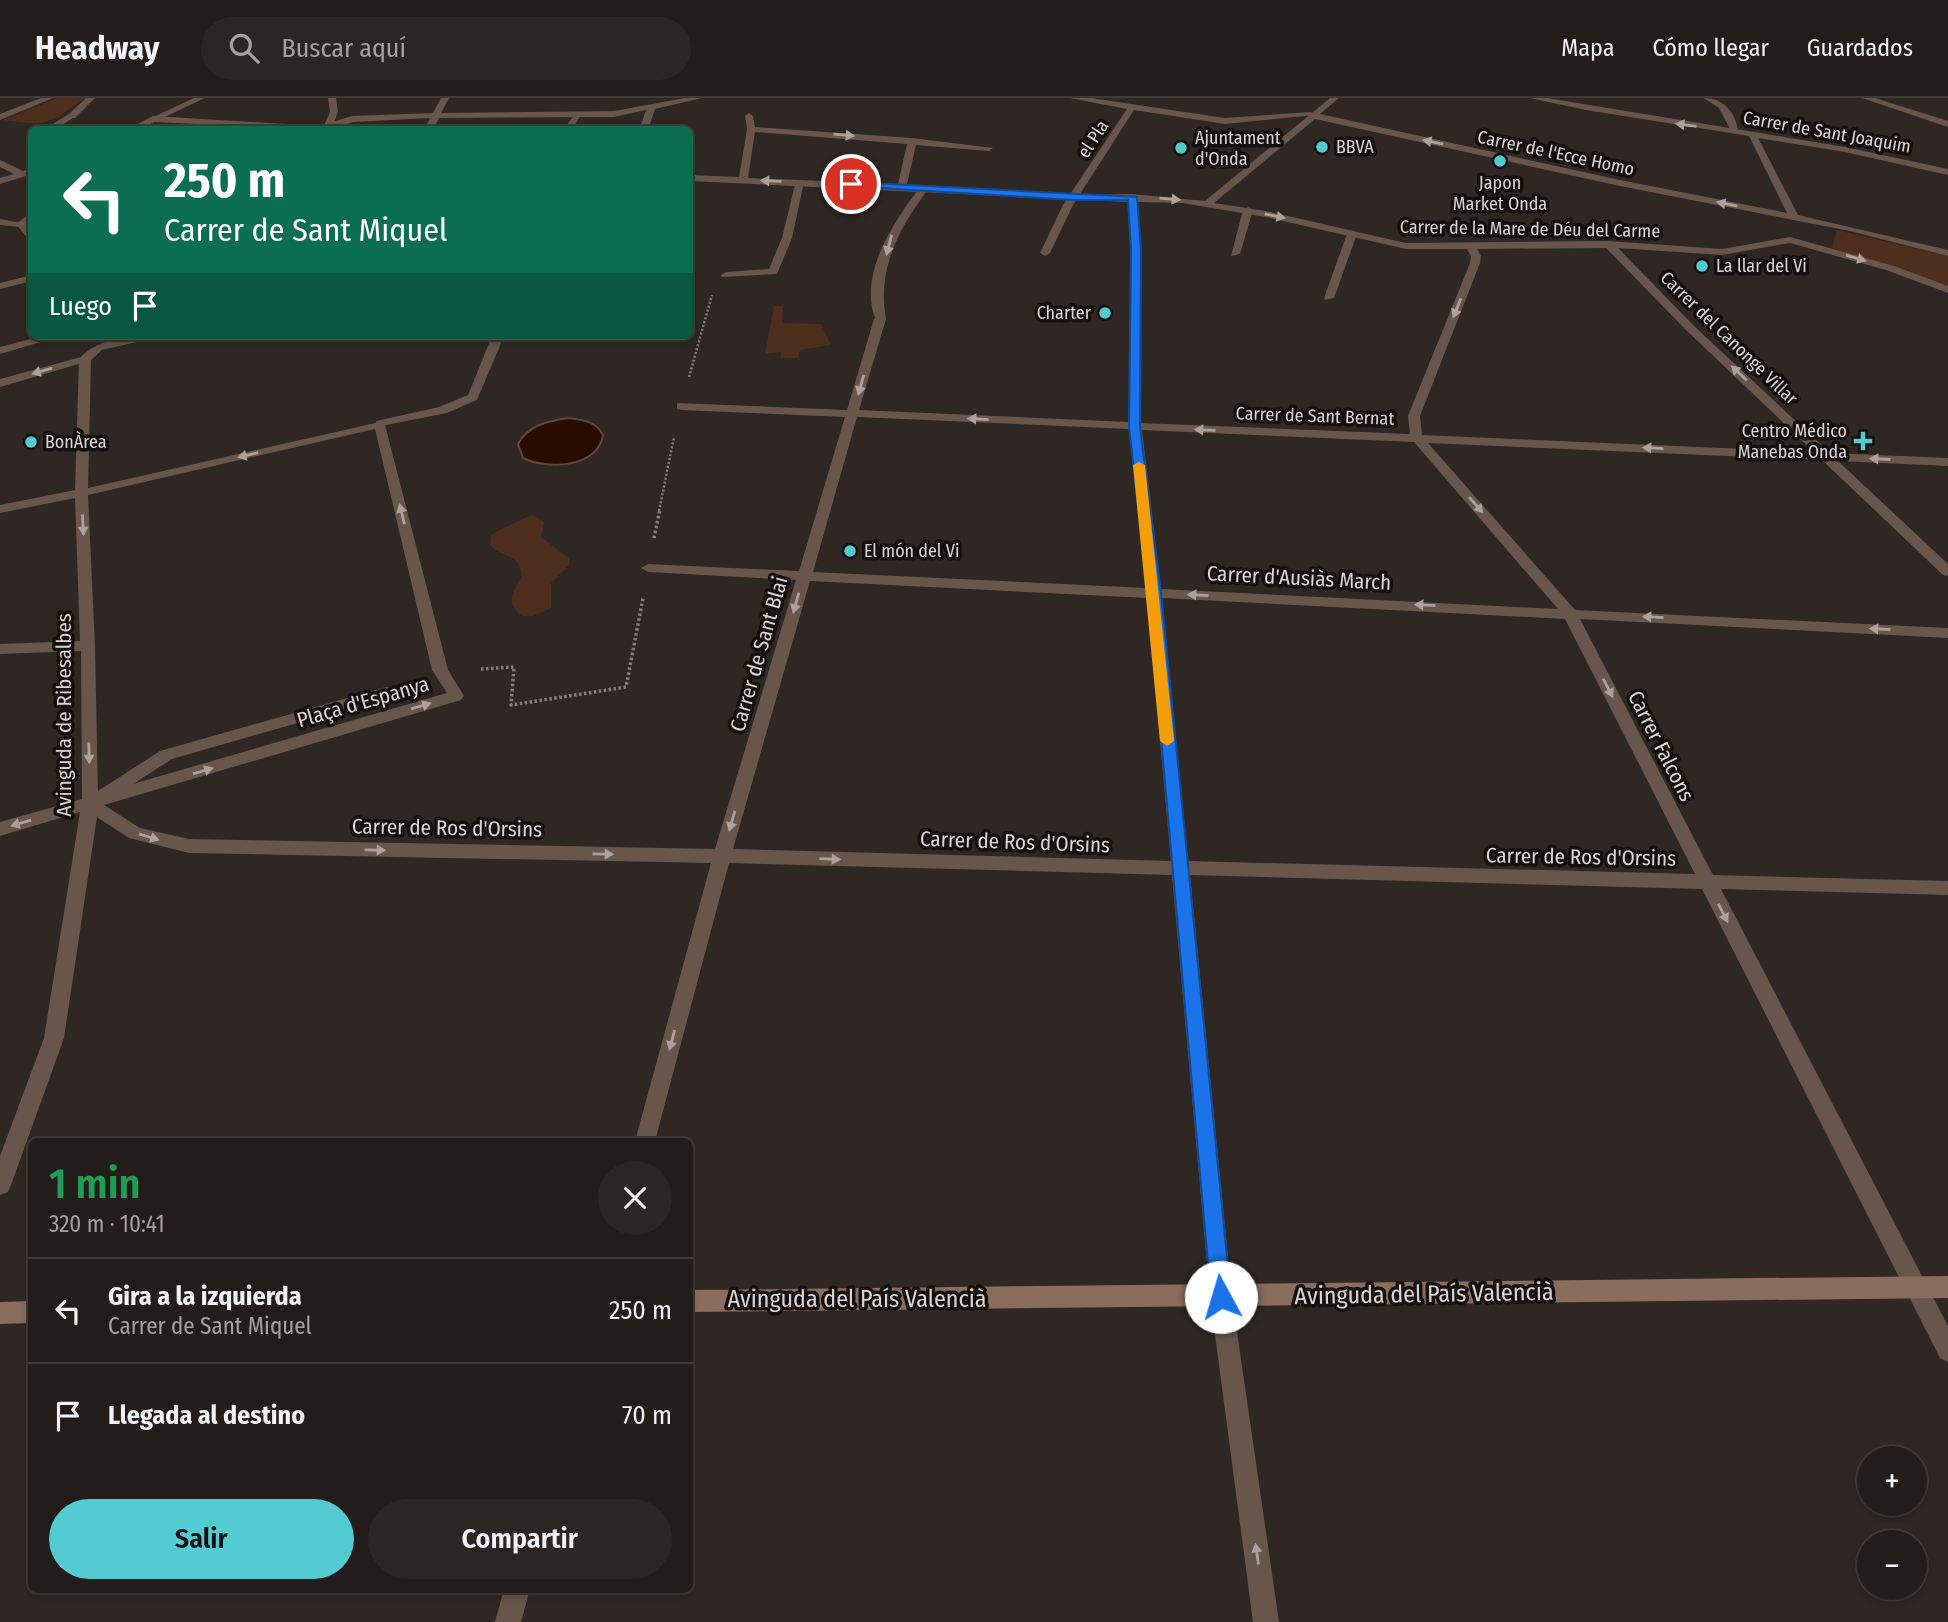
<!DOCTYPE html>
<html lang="es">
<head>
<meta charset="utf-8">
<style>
	body { margin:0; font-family:"Fira Sans Condensed",sans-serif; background:#2a2623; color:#f1f3f6; height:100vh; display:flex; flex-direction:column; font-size:26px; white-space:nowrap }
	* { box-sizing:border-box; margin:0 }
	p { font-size:23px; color:#a2a2a2 }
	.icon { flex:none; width:38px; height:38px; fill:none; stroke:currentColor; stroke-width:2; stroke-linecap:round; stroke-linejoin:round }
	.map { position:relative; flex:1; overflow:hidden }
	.panel { position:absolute; left:28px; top:1040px; width:665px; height:455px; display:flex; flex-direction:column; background:#221d1a; border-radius:10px; box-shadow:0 4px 10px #0003,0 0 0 2px #3f3b39 }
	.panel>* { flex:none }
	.guide { position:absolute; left:28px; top:28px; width:665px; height:214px; border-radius:10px; box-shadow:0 4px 10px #0003,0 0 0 2px #3f3b39; background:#0b6e4f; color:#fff; overflow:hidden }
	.controls { position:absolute; left:1857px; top:1348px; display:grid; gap:14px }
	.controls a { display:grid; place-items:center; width:70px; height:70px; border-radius:50%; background:#221d1a; box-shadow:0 4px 10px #0003,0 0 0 2px #3f3b39; font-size:35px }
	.pin { position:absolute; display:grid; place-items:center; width:60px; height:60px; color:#fff; margin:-30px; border:4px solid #fff; border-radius:50%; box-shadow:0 2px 7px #0007 }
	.me { position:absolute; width:77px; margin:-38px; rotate:354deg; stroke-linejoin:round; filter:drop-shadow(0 0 5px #0008) }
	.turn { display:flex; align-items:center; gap:24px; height:147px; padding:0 21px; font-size:32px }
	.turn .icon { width:91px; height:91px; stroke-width:2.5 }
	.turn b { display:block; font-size:49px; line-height:60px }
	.then { display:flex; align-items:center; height:66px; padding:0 21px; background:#0003; gap:14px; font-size:26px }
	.round { display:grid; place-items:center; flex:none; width:74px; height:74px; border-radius:37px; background:#2a2623 }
	.overview { display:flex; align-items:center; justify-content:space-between; height:119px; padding:0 21px }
	h1 { font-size:42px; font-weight:600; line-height:52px; color:#1e9e55 }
	.cta { display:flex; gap:14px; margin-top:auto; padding:14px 21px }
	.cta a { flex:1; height:80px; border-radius:42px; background:#52ccd0; color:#111; font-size:28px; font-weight:600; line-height:80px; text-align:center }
	.cta a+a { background:#2a2623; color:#f1f3f6 }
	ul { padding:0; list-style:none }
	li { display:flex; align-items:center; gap:21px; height:105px; padding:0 21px; border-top:2px solid #3f3b39 }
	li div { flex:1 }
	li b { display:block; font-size:26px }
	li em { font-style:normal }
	header { display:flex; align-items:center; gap:42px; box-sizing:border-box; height:98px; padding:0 35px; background:#221d1a; border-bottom:2px solid #3f3b39 }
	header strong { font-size:33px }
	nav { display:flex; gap:38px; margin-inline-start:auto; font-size:24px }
	.search { width:490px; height:63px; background:#2a2623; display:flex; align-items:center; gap:18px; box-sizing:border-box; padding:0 24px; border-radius:38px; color:#a2a2a2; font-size:26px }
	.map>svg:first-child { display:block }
</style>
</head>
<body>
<header>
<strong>Headway</strong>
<div class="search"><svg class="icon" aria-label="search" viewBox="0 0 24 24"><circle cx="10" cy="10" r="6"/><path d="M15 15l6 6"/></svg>Buscar aquí</div>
<nav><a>Mapa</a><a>Cómo llegar</a><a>Guardados</a></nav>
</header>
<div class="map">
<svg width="1948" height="1524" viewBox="0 0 1948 1524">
	<rect width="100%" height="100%" fill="#2e2723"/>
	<path fill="#4e2e1d" d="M58,0H84C49,27 46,28 3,22Z
		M1837,132L1948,158V188L1832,150Z
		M774,208H783L782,225L821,226L831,247L800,252L798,260H781V254L765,256Z
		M533,417L544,424L541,439L569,460V467L551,485V510L533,518H522C496,496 528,488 520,469C515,456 497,457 490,447L491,437C498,433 527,418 533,417Z"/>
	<path fill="#280c00" stroke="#5d483f" stroke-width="2" d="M568,320C583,322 596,323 603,337C598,370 547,372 523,360L518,346C528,327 548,323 568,320Z"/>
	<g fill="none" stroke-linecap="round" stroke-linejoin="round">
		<path stroke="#86807d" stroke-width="2.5" stroke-dasharray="2 2" stroke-linecap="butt" d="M689,279L712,197
			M659,413L674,339"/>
		<path stroke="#86807d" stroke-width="3.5" stroke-dasharray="2.5 2.5" stroke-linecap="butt" d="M654,440L660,411
			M481,571L514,569L511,607L626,589L643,500"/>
		<path fill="#68554b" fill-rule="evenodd" d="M386,589L391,590L394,594L391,598L172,661L99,708L93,710L85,704L87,700L160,653Z"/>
		<path fill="#68554b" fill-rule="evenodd" d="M194,0H205L156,23L149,21Z
			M328,0H336L338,14L331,32H322L330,14Z
			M1070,0H1091L1225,20L1311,14L1315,17L1225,26L1134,12L1073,107L1050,155L1045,158L1040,155L1063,107L1127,11Z
			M1704,0C1724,0 1737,16 1738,35H1732L1719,10Z
			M576,15L580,18L572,32H563Z
			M69,16L76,18L54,32H43Z
			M244,25L248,28L245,32H235Z
			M796,82L804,84L792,140L777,176L722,179L721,177L726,174L769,171L782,140Z
			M921,88L929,90C899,130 877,170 886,221L876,223C857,177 894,123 921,88Z
			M1248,109L1253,112L1240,156L1231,158L1243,112Z
			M0,121L26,126L21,129L0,127Z
			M1352,133L1357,136L1334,200L1325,202L1324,200L1347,136Z
			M492,238H504L477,302L447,315L376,329V323L439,309L468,297Z
			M85,258L91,261L89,263L0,289V281Z"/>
		<path fill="#68554b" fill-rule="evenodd" d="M41,0H53L0,22V16Z
			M86,0H95L75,20H69V16Z
			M441,0H449L441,15L614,13L685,0H702L655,11L648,32H639L646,12L614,19L439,20L433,32H424L430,20L353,24L326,32L154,24L138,32H126L153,18L318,28L352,18L433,15Z
			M1330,0H1339L1320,16L1620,82L1787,115L1749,38L1586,12L1530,0H1547L1845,49L1948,71V77L1845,54L1758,40L1798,117L1948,152V158L1850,133L1620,88L1315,21L1214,105L1266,113L1406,145L1608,143L1722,151L1790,139L1894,168L1948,188V195L1886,172L1790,145L1722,157L1618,150L1694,228L1830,355L1948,360V368L1838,363L1948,466V478L1943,477L1822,362L1428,345L1575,512L1948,530V540L1580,521L1713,777L1948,783V797L1721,791L1948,1228V1264L1940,1260L1702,791L1190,777L1232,1199L1279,1524H1253L1210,1199L1172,777L729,765L655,1043H635L711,765L189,755L129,740L97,719L64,940L11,1087L8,1094L0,1097V1058L44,940L80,714L0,738V724L82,701L81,553L0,556V546L80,543L75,400L0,415V407L75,392L79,261C99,238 134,238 163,238L102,252L91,262L88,390L384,323L448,572L464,598L461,602L104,707L140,730L189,741L715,751L796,482L648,474L641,470L648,466L799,473L845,319L681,312L677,311V305L847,312L874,221L880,218L886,221L859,312L1129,324L1131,152L1128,104L690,83V77L739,79L747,31L745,18L749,15L753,18L755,29L912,40L993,50L989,53L916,47L907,86L1074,97L1132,96L1205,103ZM755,34L907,46L898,86L748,80ZM1137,104L1182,105L1266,119L1406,151H1467L1471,158L1470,165L1408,318L1410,336L1141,325V152ZM1606,150L1686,232L1814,354L1422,337L1420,318L1480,165L1481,158L1477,151ZM857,319L1129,331L1146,490L813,474ZM375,331L432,572L447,595L98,696L95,548L88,397ZM1142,332L1414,344L1558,511L1161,491ZM810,483L1147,500L1171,763L733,751ZM1162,500L1565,521L1695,776L1188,763Z
			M1862,0H1875L1948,23V29Z
			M0,62L23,73L32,70V76L0,86V80L14,76L0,69Z
			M32,114V122L26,127L32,134V146L16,126Z
			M32,177V183L0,191V185Z
			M42,238H61L0,256V249Z
			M504,1491H530L521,1524H495Z"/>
		<path fill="#8b6d5e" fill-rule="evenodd" d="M1948,1178V1200L690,1214V1192Z
			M32,1203V1225L0,1226V1204Z"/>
	</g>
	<defs><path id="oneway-solid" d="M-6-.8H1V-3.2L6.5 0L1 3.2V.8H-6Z" transform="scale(1.75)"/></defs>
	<g fill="#aca29d">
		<use href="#oneway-solid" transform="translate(1686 27) rotate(-173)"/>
		<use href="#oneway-solid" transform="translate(844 37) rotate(5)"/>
		<use href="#oneway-solid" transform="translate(1433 44) rotate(-168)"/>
		<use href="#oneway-solid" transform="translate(771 83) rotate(-178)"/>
		<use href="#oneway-solid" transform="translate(1170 101) rotate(5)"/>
		<use href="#oneway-solid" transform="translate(1727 106) rotate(-169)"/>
		<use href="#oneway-solid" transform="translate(1275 118) rotate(12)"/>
		<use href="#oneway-solid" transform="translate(889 147) rotate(105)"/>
		<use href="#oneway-solid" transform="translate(1856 160) rotate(16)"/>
		<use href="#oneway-solid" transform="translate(1457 210) rotate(112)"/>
		<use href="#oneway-solid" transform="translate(42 273) rotate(164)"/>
		<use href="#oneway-solid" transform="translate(1739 275) rotate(-137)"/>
		<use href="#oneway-solid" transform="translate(861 287) rotate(105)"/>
		<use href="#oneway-solid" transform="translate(978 321) rotate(-177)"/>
		<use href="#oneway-solid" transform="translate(1205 332) rotate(-178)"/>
		<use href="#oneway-solid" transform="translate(1653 350) rotate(-177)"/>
		<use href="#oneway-solid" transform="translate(248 357) rotate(167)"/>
		<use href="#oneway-solid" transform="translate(1880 361) rotate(-178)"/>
		<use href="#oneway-solid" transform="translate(1476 407) rotate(49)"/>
		<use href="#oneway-solid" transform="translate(402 416) rotate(-104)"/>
		<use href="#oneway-solid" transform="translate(83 427) rotate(87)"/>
		<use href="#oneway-solid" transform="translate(1198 497) rotate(-177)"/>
		<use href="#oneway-solid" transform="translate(796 505) rotate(106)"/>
		<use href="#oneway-solid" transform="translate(1425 507) rotate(-177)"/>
		<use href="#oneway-solid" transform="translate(1653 519) rotate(-177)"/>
		<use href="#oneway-solid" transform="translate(1880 531) rotate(-177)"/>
		<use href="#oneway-solid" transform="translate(1608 590) rotate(63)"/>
		<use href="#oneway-solid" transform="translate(421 608) rotate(-16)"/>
		<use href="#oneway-solid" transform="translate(89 655) rotate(89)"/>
		<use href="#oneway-solid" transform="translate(203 673) rotate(-16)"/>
		<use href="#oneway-solid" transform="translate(732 723) rotate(106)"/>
		<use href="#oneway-solid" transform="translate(21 725) rotate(164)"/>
		<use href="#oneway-solid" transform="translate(149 739) rotate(17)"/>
		<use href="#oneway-solid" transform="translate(375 752) rotate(1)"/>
		<use href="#oneway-solid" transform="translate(603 756) rotate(1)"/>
		<use href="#oneway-solid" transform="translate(830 761) rotate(2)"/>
		<use href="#oneway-solid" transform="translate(1723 815) rotate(63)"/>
		<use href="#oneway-solid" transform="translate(672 942) rotate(105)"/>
		<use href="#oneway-solid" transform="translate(1257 1456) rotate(-98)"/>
	</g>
	<path fill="#1a73e8" stroke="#114b97" stroke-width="2" d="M851,84L1137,99L1141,152L1140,329L1161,495L1231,1199L1228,1206L1221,1209L1214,1206L1211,1199L1148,495L1129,329L1131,152L1128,102H1074L848,88Z"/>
	<path fill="#f59e0b" d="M1139,364L1145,367L1174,643L1167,648L1160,643L1133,367Z"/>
	<g fill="#52ccd0" stroke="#14100f" stroke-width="2.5">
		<circle cx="1322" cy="49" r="7"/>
		<circle cx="1181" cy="50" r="7"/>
		<circle cx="1500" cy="63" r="7"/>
		<circle cx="1702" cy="168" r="7"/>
		<circle cx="1105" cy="215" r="7"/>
		<path d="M1859.5 332.5h7v7h7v7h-7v7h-7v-7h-7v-7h7z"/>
		<circle cx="31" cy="344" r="7"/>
		<circle cx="850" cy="453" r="7"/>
	</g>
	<g text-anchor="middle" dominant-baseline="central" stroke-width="7" stroke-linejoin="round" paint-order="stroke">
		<g font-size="18" fill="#dad5d3" stroke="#14100f">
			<text transform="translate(1827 34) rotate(10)">Carrer de Sant Joaquim</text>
			<text transform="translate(1093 41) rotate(-57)">el Pla</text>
			<text transform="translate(1556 55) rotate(12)">Carrer de l'Ecce Homo</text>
			<text transform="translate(1530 131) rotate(1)">Carrer de la Mare de Déu del Carme</text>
			<text transform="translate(1729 240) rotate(44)">Carrer del Canonge Villar</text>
			<text transform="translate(1315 318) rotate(2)">Carrer de Sant Bernat</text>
		</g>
		<g font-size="18" fill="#dad5d3" stroke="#14100f" text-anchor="start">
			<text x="1195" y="40">Ajuntament<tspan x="1195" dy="21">d'Onda</tspan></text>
			<text x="1336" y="49">BBVA</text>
			<text x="1500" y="85" text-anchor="middle">Japon<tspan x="1500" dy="21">Market Onda</tspan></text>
			<text x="1716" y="168">La llar del Vi</text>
			<text x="1091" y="215" text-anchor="end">Charter</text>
			<text x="1847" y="333" text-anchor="end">Centro Médico<tspan x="1847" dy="21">Manebas Onda</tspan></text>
			<text x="45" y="344">BonÀrea</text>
			<text x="864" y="453">El món del Vi</text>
		</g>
		<g font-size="21" fill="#dad5d3" stroke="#14100f">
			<text transform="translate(1299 480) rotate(3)">Carrer d'Ausiàs March</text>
			<text transform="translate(759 556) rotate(-74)">Carrer de Sant Blai</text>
			<text transform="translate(363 604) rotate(-16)">Plaça d'Espanya</text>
			<text transform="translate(64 617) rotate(-90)">Avinguda de Ribesalbes</text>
			<text transform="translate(1661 648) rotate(63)">Carrer Falcons</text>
			<text transform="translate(447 730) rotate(1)">Carrer de Ros d'Orsins</text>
			<text transform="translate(1015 744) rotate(2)">Carrer de Ros d'Orsins</text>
			<text transform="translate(1581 759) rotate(1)">Carrer de Ros d'Orsins</text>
		</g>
		<g font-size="24" fill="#dad5d3" stroke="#14100f">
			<text transform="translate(1424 1196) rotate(-1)">Avinguda del País Valencià</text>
			<text x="857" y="1201">Avinguda del País Valencià</text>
		</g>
	</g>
</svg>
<div class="controls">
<a>+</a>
<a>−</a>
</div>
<div class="pin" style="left:851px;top:86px;background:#d93025"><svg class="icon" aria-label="arrive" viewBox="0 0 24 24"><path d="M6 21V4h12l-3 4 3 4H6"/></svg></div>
<svg class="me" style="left:1221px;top:1199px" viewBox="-20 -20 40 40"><circle r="19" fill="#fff"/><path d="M0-13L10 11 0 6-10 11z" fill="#1a73e8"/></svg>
<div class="guide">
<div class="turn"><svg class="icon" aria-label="left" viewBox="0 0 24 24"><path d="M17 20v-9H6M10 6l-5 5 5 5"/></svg><div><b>250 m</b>Carrer de Sant Miquel</div></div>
<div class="then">Luego<svg class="icon" aria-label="arrive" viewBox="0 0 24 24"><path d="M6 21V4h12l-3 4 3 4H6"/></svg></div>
</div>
<section class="panel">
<div class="overview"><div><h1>1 min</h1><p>320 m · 10:41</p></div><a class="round"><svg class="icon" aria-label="close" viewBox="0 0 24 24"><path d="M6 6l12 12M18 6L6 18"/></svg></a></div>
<ul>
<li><svg class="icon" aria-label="left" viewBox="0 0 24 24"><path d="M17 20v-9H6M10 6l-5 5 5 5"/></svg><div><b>Gira a la izquierda</b><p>Carrer de Sant Miquel</p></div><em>250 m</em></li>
<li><svg class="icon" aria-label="arrive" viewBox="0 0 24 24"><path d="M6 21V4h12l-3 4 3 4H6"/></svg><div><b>Llegada al destino</b></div><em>70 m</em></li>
</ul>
<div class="cta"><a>Salir</a><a>Compartir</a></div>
</section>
</div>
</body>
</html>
